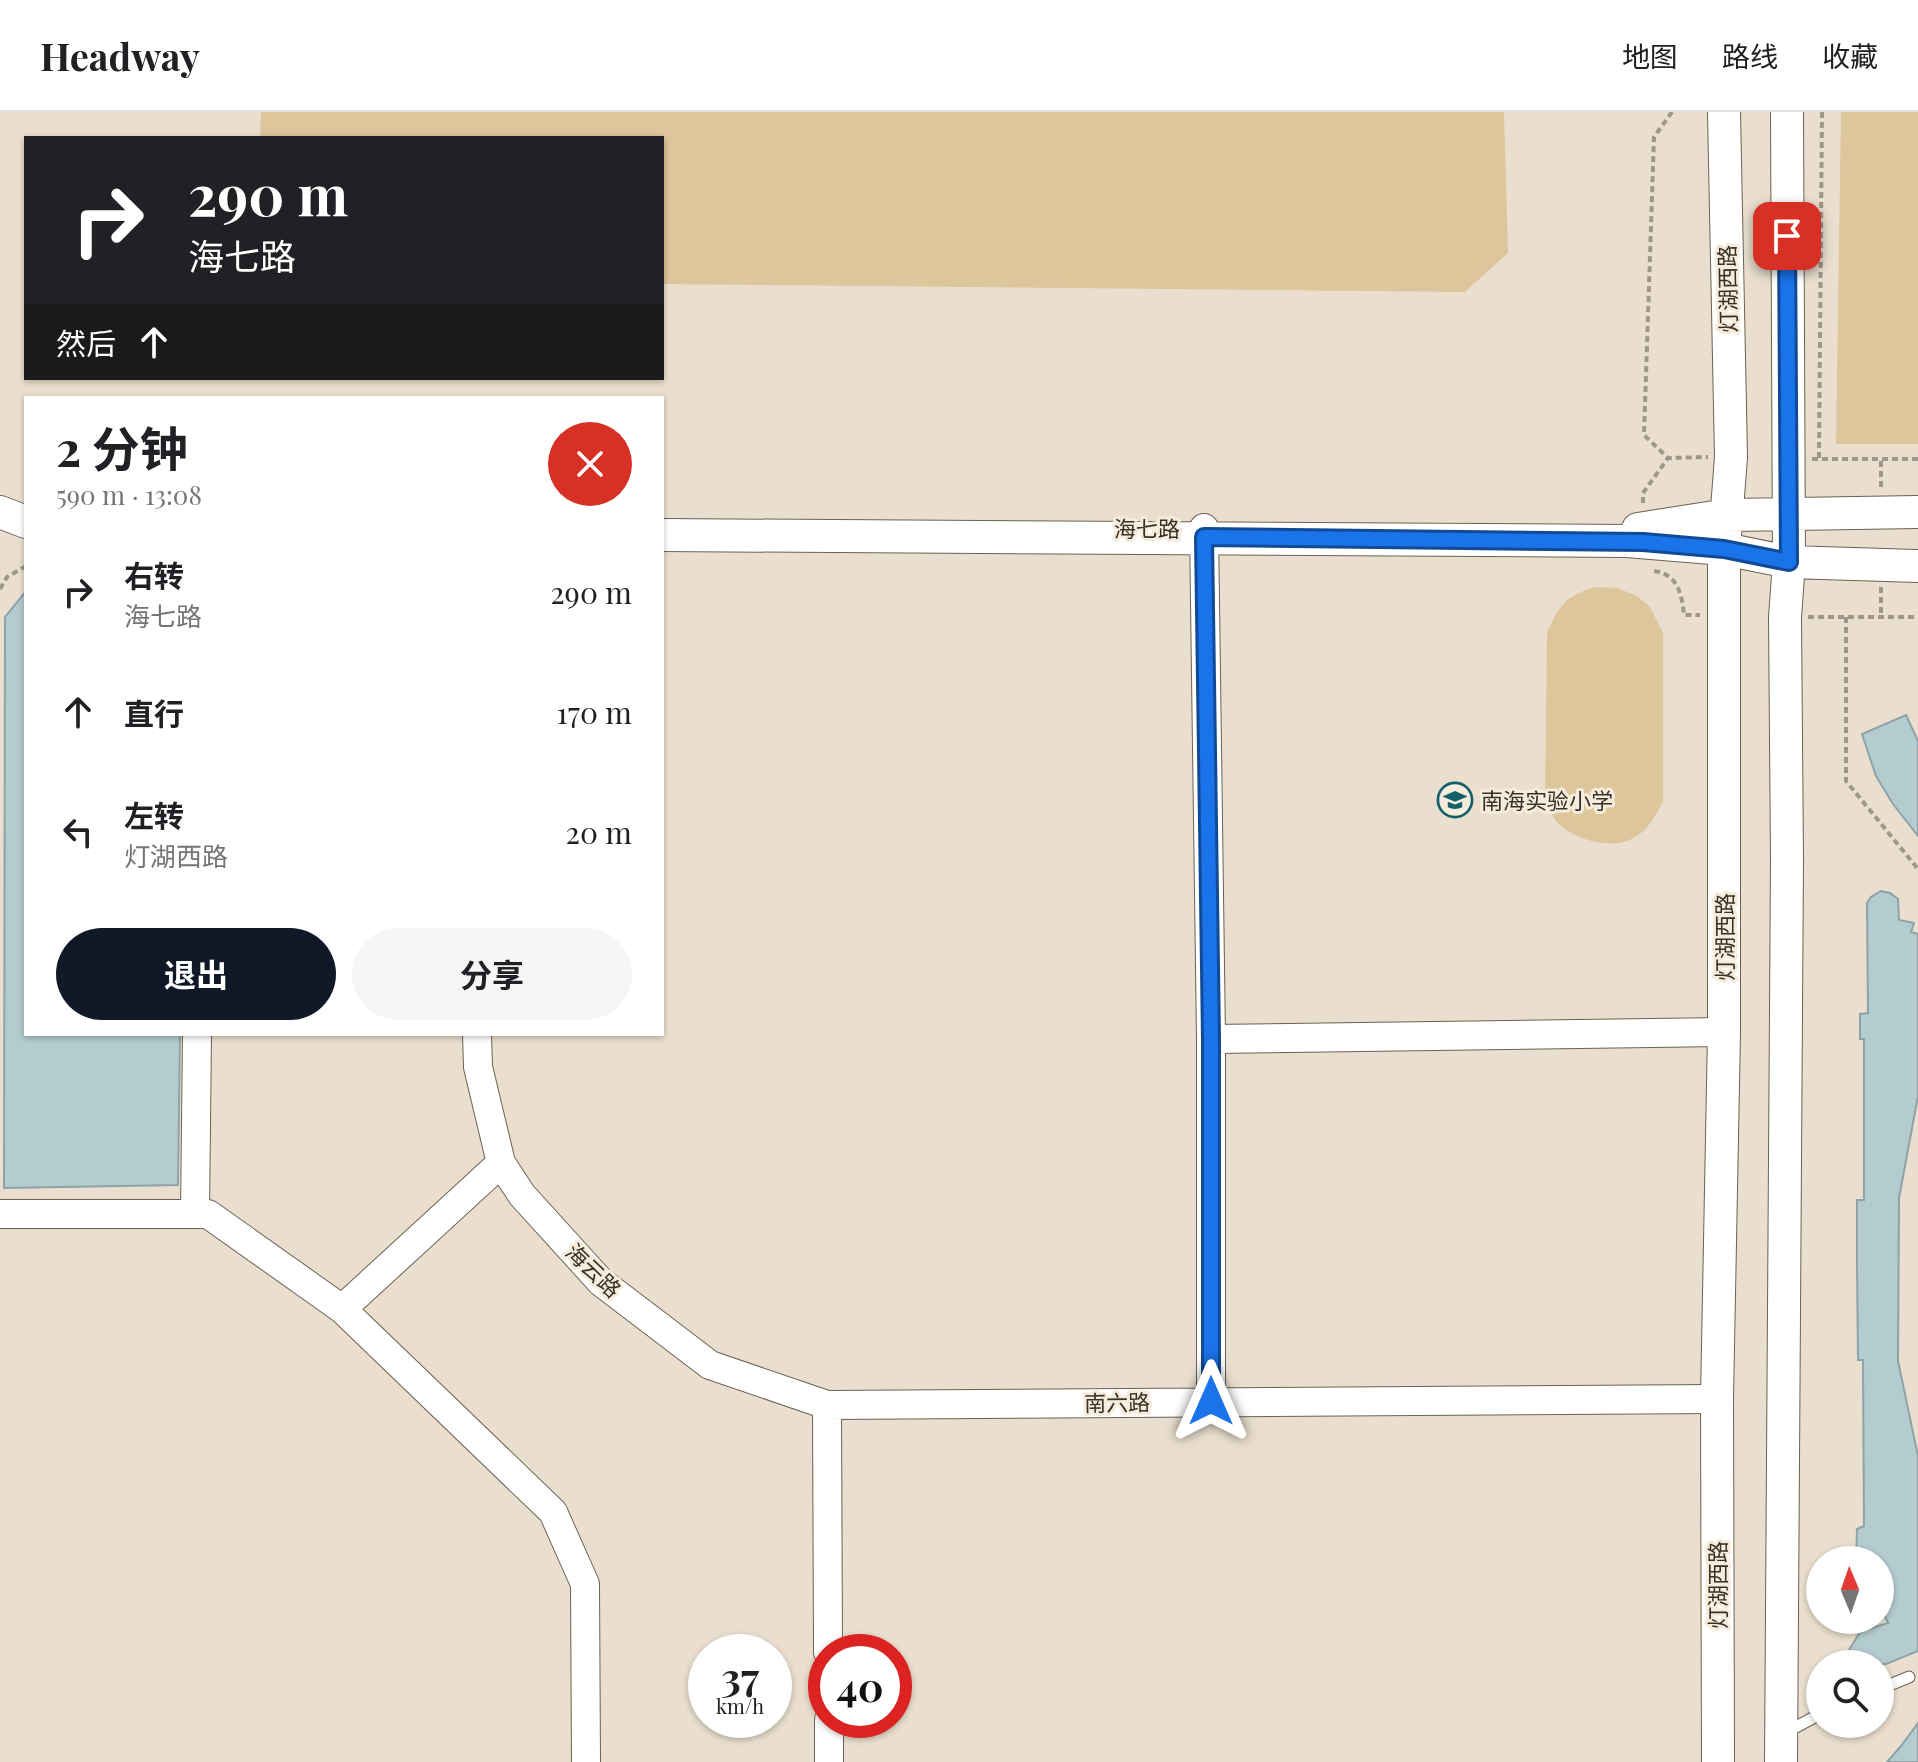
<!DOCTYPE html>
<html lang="zh">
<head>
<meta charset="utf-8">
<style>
	body { margin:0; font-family:"Playfair Display","Noto Sans SC",serif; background:#f6f6f6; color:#202124; height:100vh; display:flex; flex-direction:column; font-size:30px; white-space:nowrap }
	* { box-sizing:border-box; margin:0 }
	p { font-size:26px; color:#757577 }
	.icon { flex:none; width:44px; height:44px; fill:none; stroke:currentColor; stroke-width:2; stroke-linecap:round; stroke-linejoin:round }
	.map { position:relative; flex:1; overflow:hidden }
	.side { position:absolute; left:24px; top:284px; width:640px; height:640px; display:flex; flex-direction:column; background:#fff; border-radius:0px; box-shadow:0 2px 6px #0004 }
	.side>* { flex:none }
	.top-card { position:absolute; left:24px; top:24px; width:640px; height:244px; border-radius:0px; box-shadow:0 2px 6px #0004; background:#202124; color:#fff; overflow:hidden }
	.needle { width:52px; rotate:358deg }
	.buttons { position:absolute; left:1806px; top:1434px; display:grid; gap:16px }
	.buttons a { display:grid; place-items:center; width:88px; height:88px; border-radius:50%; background:#fff; box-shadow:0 2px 6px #0004; font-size:40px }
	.speed { position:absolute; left:688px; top:1522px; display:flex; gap:16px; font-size:40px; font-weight:700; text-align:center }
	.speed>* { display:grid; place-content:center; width:104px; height:104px; border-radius:50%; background:#fff; box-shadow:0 2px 6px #0004; line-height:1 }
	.speed small { font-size:20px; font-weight:400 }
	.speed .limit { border:12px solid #d22; background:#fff; color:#111 }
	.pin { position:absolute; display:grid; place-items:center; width:68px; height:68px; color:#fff; margin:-34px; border-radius:16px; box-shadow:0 4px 12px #0006 }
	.me { position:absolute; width:88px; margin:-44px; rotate:0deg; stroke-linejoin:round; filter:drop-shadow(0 0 6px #0008) }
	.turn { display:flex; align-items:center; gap:28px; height:168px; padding:0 32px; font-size:36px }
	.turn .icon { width:104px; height:104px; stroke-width:2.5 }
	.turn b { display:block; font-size:56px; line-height:68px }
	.then { display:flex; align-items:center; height:76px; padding:0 32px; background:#0003; gap:16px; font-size:30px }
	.round { display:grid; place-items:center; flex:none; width:84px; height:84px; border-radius:42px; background:#f6f6f6 }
	.overview { display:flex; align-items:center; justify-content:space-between; height:136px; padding:0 32px }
	h1 { font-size:48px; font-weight:700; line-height:60px }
	.action { display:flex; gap:16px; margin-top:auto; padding:16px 32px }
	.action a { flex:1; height:92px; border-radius:48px; background:#111827; color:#fff; font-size:32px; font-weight:700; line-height:92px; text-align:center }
	.action a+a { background:#f6f6f6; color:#202124 }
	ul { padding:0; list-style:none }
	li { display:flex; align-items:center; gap:24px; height:120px; padding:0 32px }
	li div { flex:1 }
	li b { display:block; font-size:30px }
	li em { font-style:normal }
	header { display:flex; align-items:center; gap:48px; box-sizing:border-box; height:112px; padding:0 40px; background:#fff; border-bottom:2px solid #e0e0e0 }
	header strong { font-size:38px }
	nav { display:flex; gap:44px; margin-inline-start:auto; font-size:28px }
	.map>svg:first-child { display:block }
</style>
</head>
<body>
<header>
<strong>Headway</strong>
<nav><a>地图</a><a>路线</a><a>收藏</a></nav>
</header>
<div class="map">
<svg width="1918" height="1650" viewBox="0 0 1918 1650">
	<rect width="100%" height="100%" fill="#eadfce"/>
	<path fill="#ddc59c" d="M261,0H1504L1508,141L1465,180L662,172V26H260Z
		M1841,0H1918V332H1836Z
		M1595,475L1617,476L1637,484L1650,495L1663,521V690C1656,703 1649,716 1637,724C1614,740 1573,728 1556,709C1551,703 1548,693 1545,686L1547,520C1560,493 1565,484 1595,475Z"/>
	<path fill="#b4cccf" stroke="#8da3a7" stroke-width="2" d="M26,479V922H180L178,1073L4,1076L5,505Z
		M1906,603L1918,629V724L1893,692L1876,664L1862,622Z
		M1881,779L1890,781L1898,787L1899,808L1914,811L1911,820L1918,822V984L1899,1086L1898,1249L1918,1344V1539L1886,1552H1869L1849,1538L1860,1520L1888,1511L1880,1493V1448H1856L1857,1417L1864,1414L1863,1248H1858L1857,1152V1088H1864V927H1860V902L1868,901L1867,791L1871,785Z
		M1918,1611V1650H1887L1901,1634Z"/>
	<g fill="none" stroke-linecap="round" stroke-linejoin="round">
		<g stroke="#6b6253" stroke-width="13">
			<path id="service" d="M1880,1577L1909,1565
				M1796,1615L1820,1602"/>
		</g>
		<g stroke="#6b6253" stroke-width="30">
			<path id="tertiary" d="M1204,416L1211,927V1289
				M477,922L478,955L501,1051L522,1083L601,1170L710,1253L827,1293L1717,1287
				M1211,927L1724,920
				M0,1102H208L342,1197L553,1400L585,1472L586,1650
				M195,1102L197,922
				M342,1197L501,1051
				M827,1293L828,1540
				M829,1608V1650"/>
		</g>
		<g stroke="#6b6253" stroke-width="34">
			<path id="secondary" d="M0,400L26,410
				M1638,417L1727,403L1918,400
				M662,423L1627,429L1724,437L1789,450L1918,454
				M1718,1650L1717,1287L1724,920V437L1731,345L1724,0
				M1781,1650L1787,747L1785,505L1789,450L1787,0"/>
		</g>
		<path stroke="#9f978a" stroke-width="4" stroke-dasharray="6 4" stroke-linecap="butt" d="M1672,0L1654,25L1644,323L1668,346L1708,345
			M1819,346L1822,0
			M1812,347H1918
			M1881,375V347
			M1643,391V381L1668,346
			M1654,459C1678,462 1682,483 1684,503H1700
			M1881,475V505
			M0,477L7,465L26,454
			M1808,505H1918
			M1846,505V669L1918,757"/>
		<use href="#service" stroke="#fff" stroke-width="11"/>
		<use href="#tertiary" stroke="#fff" stroke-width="28"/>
		<use href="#secondary" stroke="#fff" stroke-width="32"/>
	</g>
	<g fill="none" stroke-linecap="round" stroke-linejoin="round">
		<g stroke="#114b97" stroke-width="20">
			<path id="route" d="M1211,1289V927L1204,425L1643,430L1724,437L1789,450L1787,124"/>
		</g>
		<use href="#route" stroke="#1a73e8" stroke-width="14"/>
	</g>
	<defs>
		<g id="school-ring" transform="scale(1.8)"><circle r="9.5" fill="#f7ecdb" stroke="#12606a" stroke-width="1.5"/><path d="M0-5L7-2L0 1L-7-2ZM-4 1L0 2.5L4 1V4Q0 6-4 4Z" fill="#12606a"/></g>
	</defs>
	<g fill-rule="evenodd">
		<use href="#school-ring" x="1455" y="688"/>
	</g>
	<g text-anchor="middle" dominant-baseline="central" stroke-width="6" stroke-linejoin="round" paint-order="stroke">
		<g font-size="22" fill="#35312a" stroke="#f7ecdb">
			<text transform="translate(1727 177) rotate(-91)">灯湖西路</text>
			<text x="1147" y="416">海七路</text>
			<text transform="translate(1724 825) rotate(-90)">灯湖西路</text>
			<text transform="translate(594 1158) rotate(44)">海云路</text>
			<text transform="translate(1117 1290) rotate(-1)">南六路</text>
			<text transform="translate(1717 1473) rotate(-90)">灯湖西路</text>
		</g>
		<g font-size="22" fill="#35312a" stroke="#f7ecdb" text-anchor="start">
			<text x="1481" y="688">南海实验小学</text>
		</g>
	</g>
</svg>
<div class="buttons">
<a><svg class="needle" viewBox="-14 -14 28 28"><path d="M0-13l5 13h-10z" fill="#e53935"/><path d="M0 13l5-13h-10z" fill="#757577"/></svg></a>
<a><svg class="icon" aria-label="search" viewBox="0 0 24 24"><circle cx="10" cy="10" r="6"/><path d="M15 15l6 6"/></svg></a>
</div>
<div class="speed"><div>37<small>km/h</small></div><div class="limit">40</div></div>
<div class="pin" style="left:1787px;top:124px;background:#d93025"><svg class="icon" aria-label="arrive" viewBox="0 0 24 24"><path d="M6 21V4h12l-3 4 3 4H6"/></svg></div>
<svg class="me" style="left:1211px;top:1289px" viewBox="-20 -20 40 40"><path d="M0-17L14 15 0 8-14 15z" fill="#1a73e8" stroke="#fff" stroke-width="4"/></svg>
<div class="top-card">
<div class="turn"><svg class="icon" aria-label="right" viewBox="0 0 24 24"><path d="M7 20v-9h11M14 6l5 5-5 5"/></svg><div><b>290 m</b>海七路</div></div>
<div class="then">然后<svg class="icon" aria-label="ahead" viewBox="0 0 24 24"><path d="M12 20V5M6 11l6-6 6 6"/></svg></div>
</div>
<section class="side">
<div class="overview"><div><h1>2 分钟</h1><p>590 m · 13:08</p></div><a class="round" style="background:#d93025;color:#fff"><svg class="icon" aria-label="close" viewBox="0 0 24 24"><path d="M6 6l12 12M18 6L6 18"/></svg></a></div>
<ul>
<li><svg class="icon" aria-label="right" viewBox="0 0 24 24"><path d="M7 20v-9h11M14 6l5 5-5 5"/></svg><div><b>右转</b><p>海七路</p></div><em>290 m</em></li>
<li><svg class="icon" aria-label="ahead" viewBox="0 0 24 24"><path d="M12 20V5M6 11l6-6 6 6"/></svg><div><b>直行</b></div><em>170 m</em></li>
<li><svg class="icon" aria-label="left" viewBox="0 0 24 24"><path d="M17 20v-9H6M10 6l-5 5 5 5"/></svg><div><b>左转</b><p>灯湖西路</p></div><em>20 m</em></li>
</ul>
<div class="action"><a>退出</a><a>分享</a></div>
</section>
</div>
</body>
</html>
